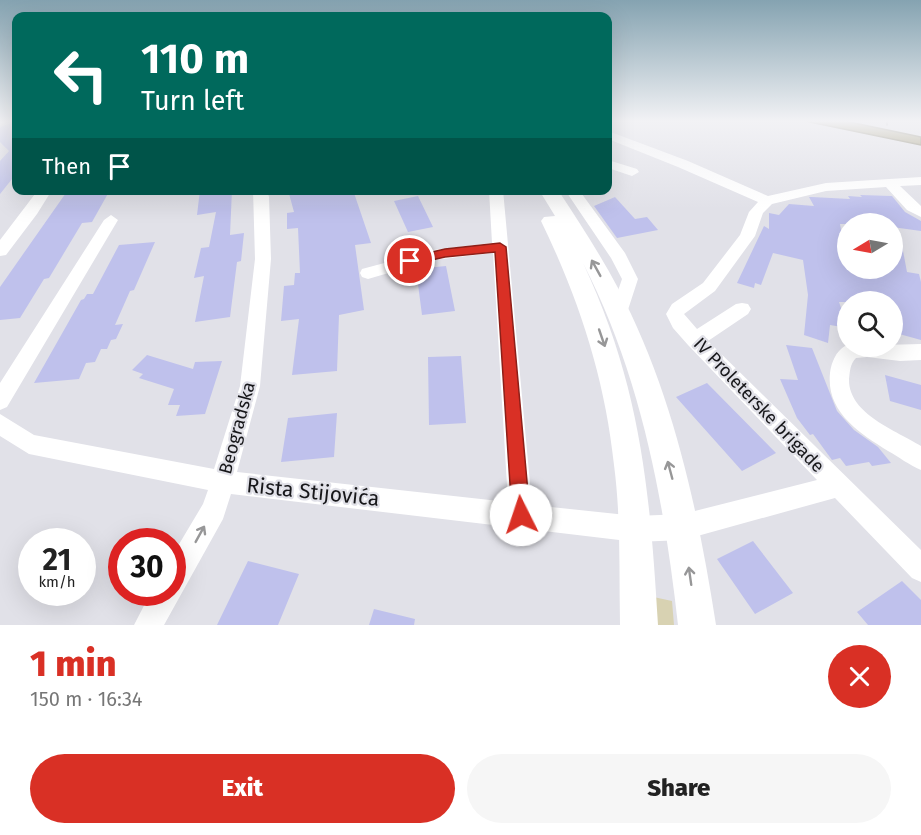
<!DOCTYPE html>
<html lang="en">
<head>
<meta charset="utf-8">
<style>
	body { margin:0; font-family:"Fira Sans",sans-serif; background:#f6f6f6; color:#222; height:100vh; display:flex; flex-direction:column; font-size:22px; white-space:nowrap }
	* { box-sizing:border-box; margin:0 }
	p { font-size:20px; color:#767676 }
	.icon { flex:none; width:33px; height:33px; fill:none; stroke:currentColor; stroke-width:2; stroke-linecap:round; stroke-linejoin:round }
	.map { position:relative; height:625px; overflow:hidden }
	.side { display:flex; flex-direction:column; background:#fff; flex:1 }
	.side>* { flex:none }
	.hud { position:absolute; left:12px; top:12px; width:600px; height:183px; border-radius:12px; box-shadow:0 6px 24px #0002; background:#00695c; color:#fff; overflow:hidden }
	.needle { width:39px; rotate:260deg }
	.controls { position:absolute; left:837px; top:213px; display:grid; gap:12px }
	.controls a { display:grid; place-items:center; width:66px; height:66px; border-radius:50%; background:#fff; box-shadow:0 6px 24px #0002; font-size:30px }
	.speed { position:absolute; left:18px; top:528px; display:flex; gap:12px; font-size:30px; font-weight:700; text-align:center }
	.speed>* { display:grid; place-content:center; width:78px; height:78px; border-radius:50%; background:#fff; box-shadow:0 6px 24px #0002; line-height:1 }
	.speed small { font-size:15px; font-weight:400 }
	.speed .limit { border:9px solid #d22; background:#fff; color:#111 }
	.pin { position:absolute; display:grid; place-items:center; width:51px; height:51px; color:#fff; margin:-26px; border:3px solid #fff; border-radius:50%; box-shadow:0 2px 6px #0007 }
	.me { position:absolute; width:66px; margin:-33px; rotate:356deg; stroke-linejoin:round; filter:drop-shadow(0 0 4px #0008) }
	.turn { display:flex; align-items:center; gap:21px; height:126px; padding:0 30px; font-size:27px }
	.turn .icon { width:78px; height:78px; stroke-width:2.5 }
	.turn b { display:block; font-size:42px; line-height:51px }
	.then { display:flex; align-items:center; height:57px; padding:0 30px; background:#0003; gap:12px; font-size:22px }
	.round { display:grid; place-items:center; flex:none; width:63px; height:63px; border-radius:32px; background:#f6f6f6 }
	.head { display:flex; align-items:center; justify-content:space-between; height:102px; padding:0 30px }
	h1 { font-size:36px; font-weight:800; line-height:45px; color:#d93025 }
	.action { display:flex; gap:12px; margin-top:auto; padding:12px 30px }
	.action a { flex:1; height:69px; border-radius:36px; background:#d93025; color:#fff; font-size:24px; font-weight:800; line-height:69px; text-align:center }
	.action a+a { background:#f6f6f6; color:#222 }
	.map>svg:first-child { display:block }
</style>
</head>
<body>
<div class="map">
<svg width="921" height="625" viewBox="0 0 921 625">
	<rect width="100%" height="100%" fill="#e1e1e8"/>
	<path fill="#d8d2b2" d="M649,596L672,601L674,625H651Z"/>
	<path fill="#92895f" stroke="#6d674a" stroke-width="1.5" d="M805,121H845L921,137V145Z"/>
	<path fill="#bfc1ec" d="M16,121V174L0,194V161L9,151L0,142V127Z
		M68,190H110L92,222L82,223L49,278L44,279L20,318L0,320V287Z
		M200,190H232L230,235L244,233L241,261L237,262L230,317L195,322L204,276L194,278L201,248L209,247L216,212L197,215Z
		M288,190H353L371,243L355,245L364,310L339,315L337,371L292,375L299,319L281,321L284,286L294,285L295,273H300L298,228L287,229V213L294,212Z
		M860,195L892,196L905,212L921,221V231L892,227V224H840L848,268H892V235H900L907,272L919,274L921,282V340L892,332V302H839L848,328L830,325L828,343L804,335L808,295L803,260L773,253L761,285L755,283L754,288L737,283L764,226L769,229V213L779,215L789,204L814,206L809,197H812L850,199L848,196L862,197Z
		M418,196L433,227L408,232L394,201Z
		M615,197L635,219L647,217L658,230L617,238L594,206Z
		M155,242L134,290L130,291L115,325L123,324L116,339L111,340L107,349H101L95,362L86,363L79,379L34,383L81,300L84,299L87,294H93L119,245Z
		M446,266L455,311L422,315L416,269Z
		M786,345L812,348L837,411L854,430L878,447L891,463L872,466L869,462L846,466L840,458L832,460L813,434L810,435L797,418L780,379L798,380Z
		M147,355L193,369L195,362L222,361L205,414L176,416L180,405H168L174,389L139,378L143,374L132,370Z
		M461,356L466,423L429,425L428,357Z
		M885,375L921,385V410L890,401Z
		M707,383L776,453L742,471L676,397Z
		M337,413L334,457L281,462L288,418Z
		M753,541L793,593L755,614L717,559Z
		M248,561L299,574L278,625H217Z
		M902,581L921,600V625H868L857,612Z
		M374,609L415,619L414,625H369Z"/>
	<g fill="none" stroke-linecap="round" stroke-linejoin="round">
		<path stroke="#89898f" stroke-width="2" stroke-dasharray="4.5 2" stroke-linecap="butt" d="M887,121V127"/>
		<path fill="#fff" fill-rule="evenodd" d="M0,121H8L0,125Z
			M608,131L688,161L768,196L826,183L921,177V185L900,186L921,206V217L907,210L886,187L826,191L772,204L763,213L755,236L715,291L684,314L697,329L736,304L742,303L748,304L751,309L748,314L708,341L921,550V582L912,578L835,498L683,540L636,542L231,494L223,519L164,625H134L151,592H172V556L203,504L208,490L29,454L0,436V414L34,435L214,469L240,386L255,259L253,190H267L269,197L271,259L260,386L237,472L508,502L493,253L433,260L368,279L362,277L360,273L362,269L433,250L492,243L489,190H503L532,505L636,516L683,514L817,480L688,345L673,328L666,314L672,304L703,283L740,235L749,212L758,202L678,167L608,139Z
			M608,160L637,169L639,172L632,176L608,168Z
			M38,190H52L37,214L6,255L0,256V240Z
			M565,190H579L625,253L638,279L625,319L619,321L613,319L610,314L622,279L611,258Z
			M111,215L118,220L7,407L0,410V383L104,220Z
			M921,344V360L900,361L867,357L856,358C850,364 850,371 849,379C848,414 897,431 921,446V470C909,465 899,457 888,451C859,433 826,412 830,373C831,363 836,351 845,346Z"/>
		<path fill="#fff" fill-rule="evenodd" d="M539,190H558C579,222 600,254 618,288C673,392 698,510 716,625H678C664,500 641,376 583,263C641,386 650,492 658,625H620C619,572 621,518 614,465C605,379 579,299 541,221L544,217L555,216Z"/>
	</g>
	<defs><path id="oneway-shaft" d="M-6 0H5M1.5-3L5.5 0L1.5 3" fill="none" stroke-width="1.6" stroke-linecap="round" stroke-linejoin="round" transform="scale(1.5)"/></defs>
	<g stroke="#979798">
		<use href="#oneway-shaft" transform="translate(596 268) rotate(-119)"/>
		<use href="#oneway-shaft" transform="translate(602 338) rotate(71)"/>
		<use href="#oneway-shaft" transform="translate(670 470) rotate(-105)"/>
		<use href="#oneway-shaft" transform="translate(200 534) rotate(-61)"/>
		<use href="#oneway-shaft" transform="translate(690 576) rotate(-98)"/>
	</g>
	<linearGradient id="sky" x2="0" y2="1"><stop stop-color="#85a3b1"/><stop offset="0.58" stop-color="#f2f2f5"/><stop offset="1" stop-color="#f2f2f5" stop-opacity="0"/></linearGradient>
	<rect width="921" height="209" fill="url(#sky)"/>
	<path fill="#d93025" stroke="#8d1f18" stroke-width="1.5" d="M500,243L506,247L530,515L528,522L521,524L514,522L512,515L495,252L445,257L410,265L404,261L406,258L445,249Z"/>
	<g text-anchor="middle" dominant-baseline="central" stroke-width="4.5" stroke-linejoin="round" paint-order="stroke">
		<g font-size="18" fill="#17171a" stroke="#e1e1e8">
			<text transform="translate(759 405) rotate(46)">IV Proleterske brigade</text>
			<text transform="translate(237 428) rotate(-75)">Beogradska</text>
		</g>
		<g font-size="21" fill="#17171a" stroke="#e1e1e8">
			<text transform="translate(313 492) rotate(6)">Rista Stijovića</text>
		</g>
	</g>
</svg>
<div class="controls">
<a><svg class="needle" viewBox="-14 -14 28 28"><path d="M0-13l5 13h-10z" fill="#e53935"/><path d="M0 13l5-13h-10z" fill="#767676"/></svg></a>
<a><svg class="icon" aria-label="search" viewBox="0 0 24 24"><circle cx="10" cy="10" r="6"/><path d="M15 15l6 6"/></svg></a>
</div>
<div class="speed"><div>21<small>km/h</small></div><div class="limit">30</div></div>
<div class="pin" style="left:410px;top:261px;background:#d93025"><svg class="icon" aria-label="arrive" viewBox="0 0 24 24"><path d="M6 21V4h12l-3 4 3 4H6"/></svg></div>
<svg class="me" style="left:521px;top:515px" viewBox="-20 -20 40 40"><circle r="19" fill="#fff"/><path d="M0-13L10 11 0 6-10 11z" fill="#d93025"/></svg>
<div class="hud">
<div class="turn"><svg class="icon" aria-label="left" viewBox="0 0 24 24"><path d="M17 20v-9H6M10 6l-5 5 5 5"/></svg><div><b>110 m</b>Turn left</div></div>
<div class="then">Then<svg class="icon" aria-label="arrive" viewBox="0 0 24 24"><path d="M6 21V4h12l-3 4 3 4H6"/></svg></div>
</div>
</div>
<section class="side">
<div class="head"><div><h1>1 min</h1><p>150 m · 16:34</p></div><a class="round" style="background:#d93025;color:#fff"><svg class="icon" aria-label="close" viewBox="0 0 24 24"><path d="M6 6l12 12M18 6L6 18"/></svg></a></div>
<div class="action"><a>Exit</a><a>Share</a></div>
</section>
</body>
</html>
